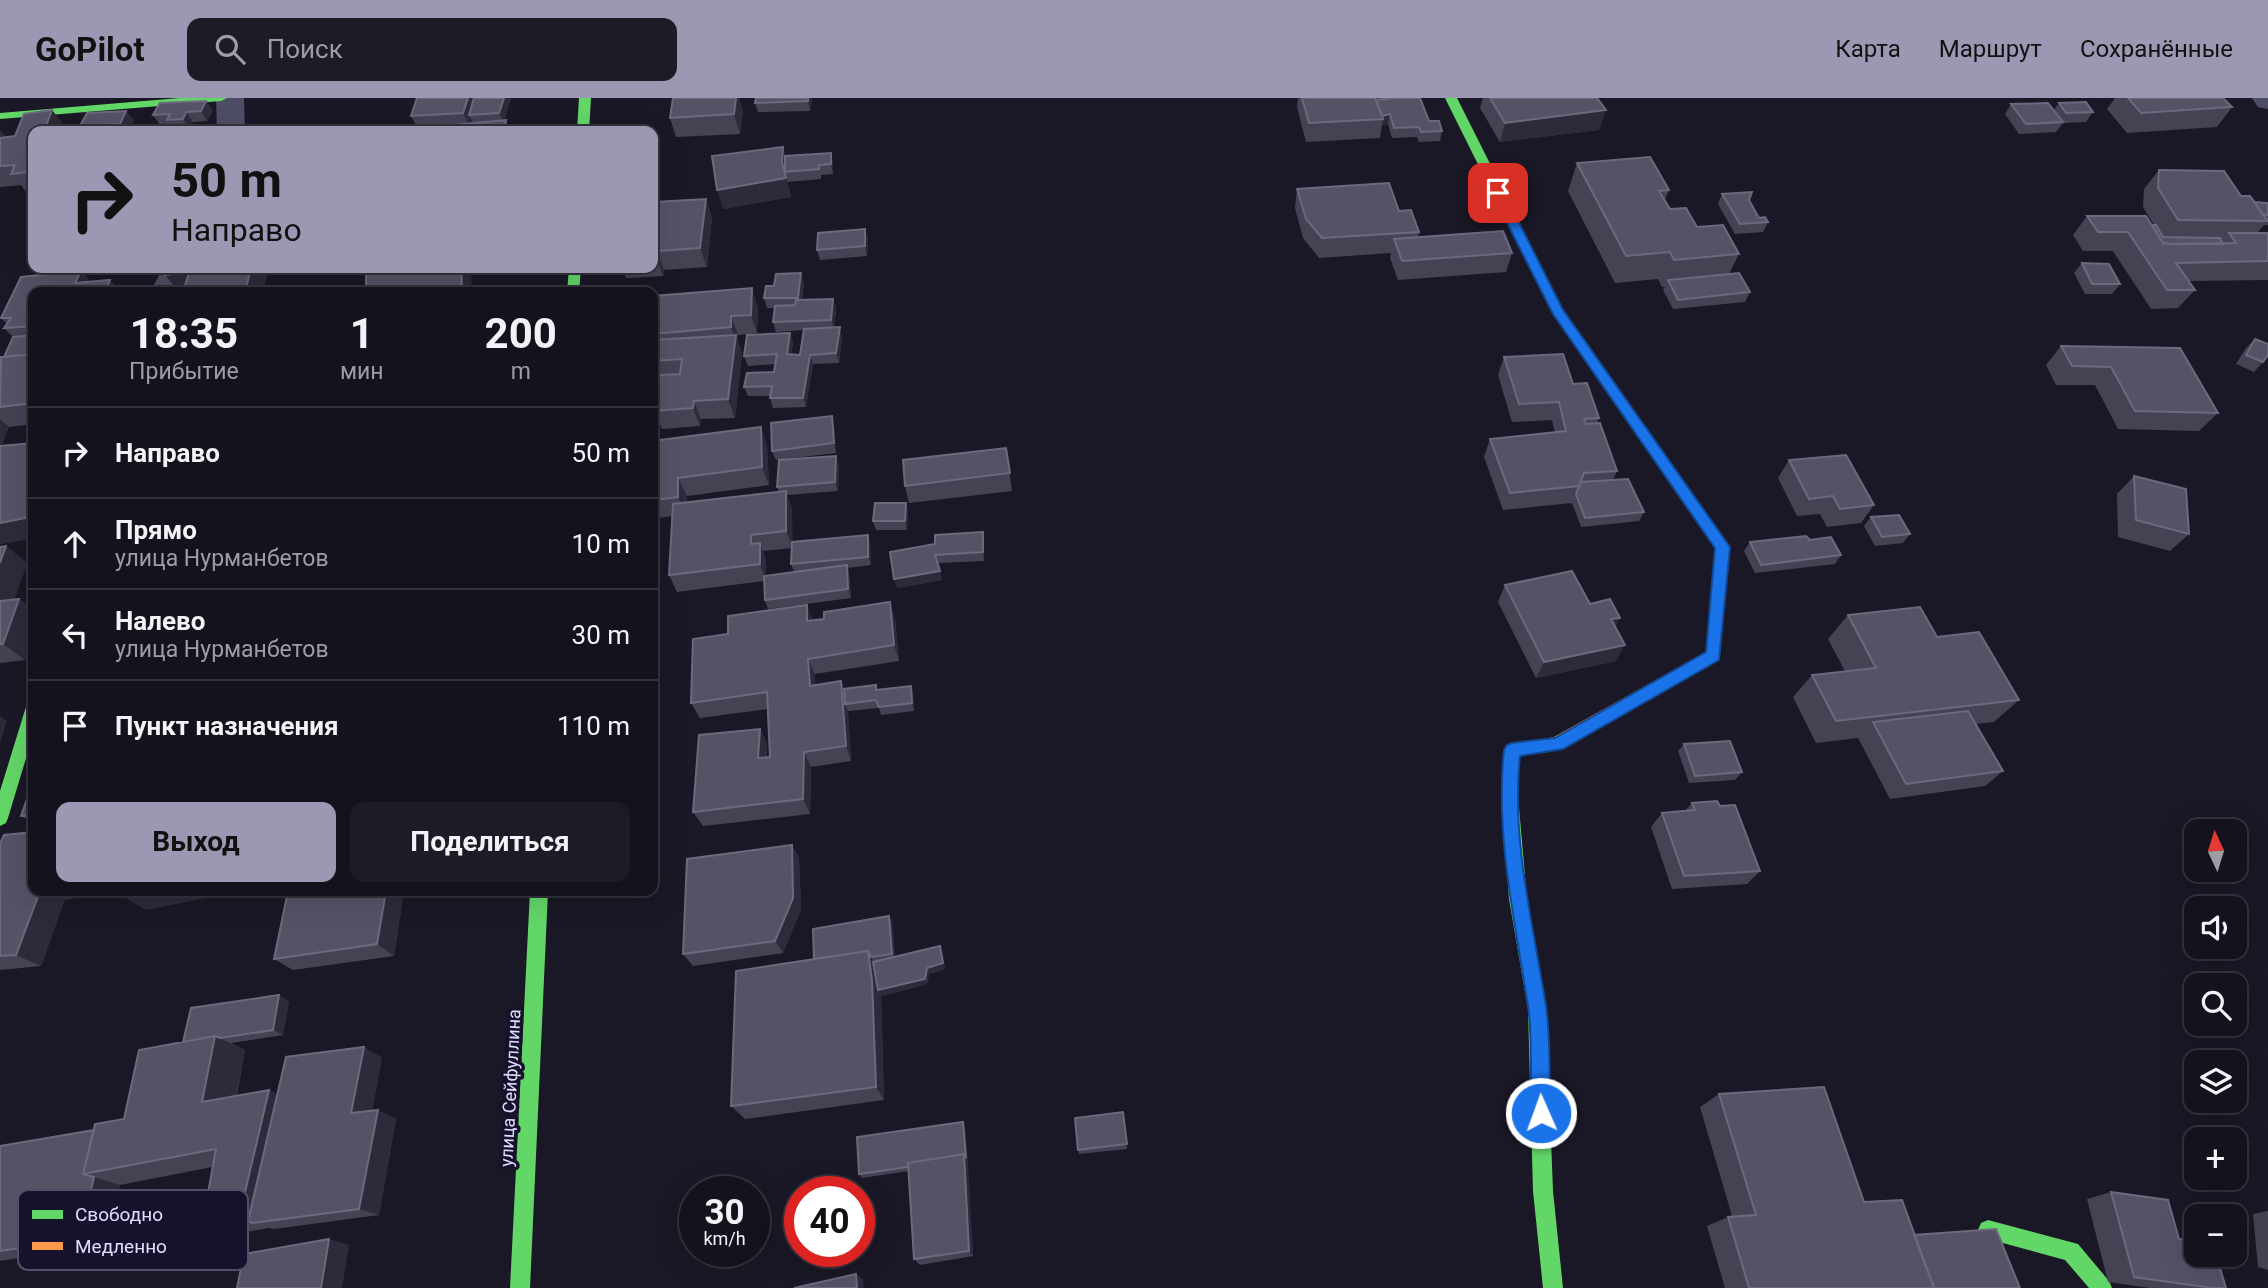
<!DOCTYPE html>
<html lang="ru">
<head>
<meta charset="utf-8">
<style>
	body { margin:0; font-family:Roboto,sans-serif; background:#1d1b25; color:#f1f3f6; height:100vh; display:flex; flex-direction:column; font-size:26px; white-space:nowrap }
	* { box-sizing:border-box; margin:0 }
	p { font-size:23px; color:#9d9ea3 }
	.icon { flex:none; width:38px; height:38px; fill:none; stroke:currentColor; stroke-width:2; stroke-linecap:round; stroke-linejoin:round }
	.map { position:relative; flex:1; overflow:hidden }
	.side { position:absolute; left:28px; top:189px; width:630px; height:609px; display:flex; flex-direction:column; background:#14121c; border-radius:14px; box-shadow:0 7px 28px #0002,0 0 0 2px #33323b }
	.side>* { flex:none }
	.top-card { position:absolute; left:28px; top:28px; width:630px; height:147px; border-radius:14px; box-shadow:0 7px 28px #0002,0 0 0 2px #33323b; background:#9b98b3; color:#111; overflow:hidden }
	.needle { width:46px; rotate:356deg }
	.tools { position:absolute; left:2184px; top:721px; display:grid; gap:14px }
	.tools a { display:grid; place-items:center; width:63px; height:63px; border-radius:14px; background:#14121c; box-shadow:0 7px 28px #0002,0 0 0 2px #33323b; font-size:35px }
	.speed { position:absolute; left:679px; top:1078px; display:flex; gap:14px; font-size:35px; font-weight:700; text-align:center }
	.speed>* { display:grid; place-content:center; width:91px; height:91px; border-radius:50%; background:#14121c; box-shadow:0 7px 28px #0002,0 0 0 2px #33323b; line-height:1 }
	.speed small { font-size:18px; font-weight:400 }
	.speed .limit { border:10px solid #d22; background:#fff; color:#111 }
	.pin { position:absolute; display:grid; place-items:center; width:60px; height:60px; color:#fff; margin:-30px; border-radius:14px; box-shadow:0 4px 10px #0006 }
	.me { position:absolute; width:77px; margin:-38px; rotate:358deg; stroke-linejoin:round; filter:drop-shadow(0 0 5px #0008) }
	.turn { display:flex; align-items:center; gap:24px; height:147px; padding:0 28px; font-size:32px }
	.turn .icon { width:91px; height:91px; stroke-width:2.5 }
	.turn b { display:block; font-size:49px; line-height:60px }
	.eta { display:flex; justify-content:space-evenly; align-items:center; height:119px; text-align:center }
	.eta b { font-size:42px; font-weight:700; line-height:49px }
	.cta { display:flex; gap:14px; margin-top:auto; padding:14px 28px }
	.cta a { flex:1; height:80px; border-radius:14px; background:#9b98b3; color:#111; font-size:28px; font-weight:700; line-height:80px; text-align:center }
	.cta a+a { background:#1d1b25; color:#f1f3f6 }
	ul { padding:0; list-style:none }
	li { display:flex; align-items:center; gap:21px; height:91px; padding:0 28px; border-top:2px solid #33323b }
	li div { flex:1 }
	li b { display:block; font-size:26px }
	li em { font-style:normal }
	header { display:flex; align-items:center; gap:42px; box-sizing:border-box; height:98px; padding:0 35px; background:#9b98b3; color:#111 }
	header strong { font-size:33px }
	nav { display:flex; gap:38px; margin-inline-start:auto; font-size:24px }
	.search { width:490px; height:63px; background:#1d1b25; display:flex; align-items:center; gap:18px; box-sizing:border-box; padding:0 24px; border-radius:14px; color:#9d9ea3; font-size:26px }
	.map>svg:first-child { display:block }
</style>
</head>
<body>
<header>
<strong>GoPilot</strong>
<div class="search"><svg class="icon" aria-label="search" viewBox="0 0 24 24"><circle cx="10" cy="10" r="6"/><path d="M15 15l6 6"/></svg>Поиск</div>
<nav><a>Карта</a><a>Маршрут</a><a>Сохранённые</a></nav>
</header>
<div class="map">
<svg width="2268" height="1190" viewBox="0 0 2268 1190">
	<rect width="100%" height="100%" fill="#1a1826"/>
	<g fill="none" stroke-linecap="round" stroke-linejoin="round">
		<path fill="#4e4d66" fill-rule="evenodd" d="M216,0H244L245,33H217Z
			M2252,0H2268V11L2258,9Z
			M163,170H193L180,194H150Z"/>
		<path fill="#63d668" fill-rule="evenodd" d="M180,0H227L221,3L0,21V15Z
			M579,0H591L589,33H577Z
			M1445,0H1457L1563,211L1721,436L1723,440L1721,444H1711L1551,213Z
			M569,170H581L579,194H567Z
			M33,605V637L8,720L6,725L0,728V693L25,612L27,607Z
			M1536,642L1542,644L1544,649L1542,654L1520,658L1517,687L1527,801L1546,911L1553,1093L1563,1190H1543L1533,1093L1528,911L1509,801L1501,687L1506,647Z
			M530,793H548L530,1190H510Z
			M1988,1122L2078,1146L2109,1183L2112,1190H2089L2065,1162L1981,1139L1978,1132L1981,1125Z"/>
		<path fill="#ff974d" fill-rule="evenodd" d="M1716,434L1721,436L1729,449L1718,562L1563,651L1536,656L1530,654L1528,649L1530,644L1554,639L1706,554L1715,450L1709,440Z"/>
	</g>
	<path fill="#464254" fill-rule="evenodd" d="M511,0L504,22L418,31L411,18Z
		M673,0H739L743,13L740,36L676,39L670,20Z
		M812,0L810,13L758,14L755,5Z
		M1298,0H1420L1429,23L1442,33L1440,43L1419,44L1417,39L1392,40L1388,26L1382,27L1380,40L1306,44L1297,9Z
		M1483,0H1597L1606,12L1599,32L1500,44L1480,10Z
		M2115,0H2223L2232,9L2217,29L2127,35L2107,11Z
		M206,3L213,13L207,23L193,24L190,31L174,32L171,27H160L153,17Z
		M2059,5L2093,14L2086,24L2063,25L2056,34L2019,36L2005,16L2011,6L2054,12Z
		M52,12L67,32V33H33V94L27,95L21,87L0,89V32L6,39L15,38L24,16Z
		M134,22L128,33H84L80,28Z
		M783,49L785,58L833,65V76L821,77V81L787,84L791,99L723,111Z
		M1577,65L1669,92L1665,102L1670,111L1739,156L1729,176L1750,194L1745,204L1673,211L1663,192L1665,189H1662L1658,181L1615,185L1568,93Z
		M2159,72L2241,98L2254,104L2268,105V127H2264L2257,135H2268V182L2189,183L2195,192L2178,210L2151,211L2113,153H2083L2073,137L2087,118L2154,127L2143,109L2144,91Z
		M1297,91L1399,113L1419,134L1418,139L1512,155L1506,174L1398,182L1390,160L1391,155L1319,160L1303,140L1295,110Z
		M1722,96L1749,102L1759,120L1768,124L1763,134L1735,136L1718,106Z
		M706,101L712,120L707,169L664,172L663,178L626,180L622,170H653V110Z
		M865,131L868,141L867,158L820,162L817,152Z
		M2082,165L2120,186L2112,196H2085L2074,175Z
		M81,173L90,184L110,182L121,194H33V326L9,329L1,348L33,345V440L0,446V261L1,259H4L13,239L4,230L7,226L1,220L21,179Z
		M804,185L802,202L833,201L836,211L834,230L842,239L839,265L813,266L806,309L773,310L770,300L771,298H748L744,289L774,274L775,266L748,268L744,258L790,235L793,245L791,256L800,257L803,232L776,234L773,224L775,210H767L764,200Z
		M653,198L758,209L757,235L738,237V243L742,256L735,320L701,321L700,328L662,331L654,313L659,282H653Z
		M2255,241L2263,264L2254,274L2236,266L2246,250Z
		M2061,248L2218,315L2199,333L2118,331L2095,287H2056L2046,267Z
		M1504,259L1573,286L1599,320L1597,325L1617,373L1613,382L1644,414L1639,423L1581,429L1572,405L1503,412L1484,359L1490,341L1555,335L1552,322L1512,324L1498,277Z
		M834,327L836,355L776,362L772,353Z
		M653,343L767,347L769,387L687,398L686,405L779,394L777,389L839,367L838,393L787,397L792,411V444L868,437L870,446L871,467L847,470L849,476L851,500L768,511L765,502L764,483L677,494L669,477L672,418L653,421ZM792,450L791,466L794,474L766,478V463L763,453Z
		M1006,350L1012,393L909,405L905,388Z
		M1789,362L1874,407L1861,425L1827,429L1820,416L1797,418L1778,380Z
		M2134,378L2189,436L2170,453L2118,439L2117,396Z
		M908,414L907,432H876L873,423Z
		M1871,419L1910,436L1903,445L1875,448L1864,428Z
		M1810,442L1841,457L1835,466L1755,475L1744,453L1750,444Z
		M984,443V463L938,465L942,482L897,490L890,454Z
		M6,448L27,465L14,502L19,501L33,512V537L25,562L0,565V449Z
		M1505,487L1590,506L1620,520L1615,528L1616,563L1536,580L1498,504Z
		M1848,517L1937,539L2019,602L1994,624L1975,626L2003,673L1985,688L1890,701L1858,640L1816,645L1793,599L1812,577L1845,573L1828,541Z
		M895,521L899,563L815,576V587L841,583L844,591L878,592L911,588L913,596L914,613L881,617L879,610L848,613L851,663L811,669L810,716L703,728L693,714L760,631L767,646V660L770,659L768,611L700,620L691,605L728,536L812,523Z
		M1684,646L1742,674L1735,682L1689,685L1678,653Z
		M33,684V725L21,718Z
		M1692,705L1720,708L1760,773L1747,786L1672,791L1651,729L1662,715L1685,713Z
		M0,746L33,793H100L98,798L65,801L41,868L0,872Z
		M792,747L799,760L801,812L783,855L693,868L683,856Z
		M404,793L394,858L293,872L274,861Z
		M889,818L892,824L895,859L942,854L945,871L929,876L927,886L881,898L884,1002L745,1021L731,1008L814,861Z
		M289,903L283,937L231,945L245,952L237,998L277,996L382,959L372,1013L396,1021L379,1117L274,1131L269,1130L234,1136L202,1128L212,1069L120,1087L102,1166L81,1169L53,1164L56,1154L0,1163V1048L94,1032L124,1021L183,944Z
		M1719,996L1864,1104L1914,1136L2020,1190H1725L1707,1128L1728,1119L1732,1118L1700,1009Z
		M1123,1014L1127,1051L1079,1056L1075,1020Z
		M965,1028L973,1158L920,1167L914,1161L909,1073L862,1080L859,1076Z
		M2111,1094L2179,1141L2226,1190H2150L2108,1184L2087,1101Z
		M2268,1113V1172L2258,1169L2253,1116Z"/>
	<path fill="#2d2a3a" d="M468,0H483L469,17L474,27L472,33L463,15Z
		M504,0H511L504,25L499,15Z
		M736,0H739L743,13L740,36L734,16Z
		M808,0H812L810,13L808,3Z
		M206,3L213,13L207,23L201,13Z
		M52,12L67,32V33H44Z
		M1606,12L1599,32L1500,44L1505,25Z
		M126,13L134,22L128,33H125L120,26Z
		M186,14L193,24L190,31L183,21Z
		M1390,16L1388,26L1382,27L1383,21L1378,19Z
		M506,22L511,33H504Z
		M0,32L11,45L0,57Z
		M783,49L788,68L785,74L791,99L723,111L717,92L782,64Z
		M831,55L833,65V76L831,66Z
		M33,61V80L28,74Z
		M706,101L712,120L707,169L700,150Z
		M865,131L868,141L867,158L865,148Z
		M657,153L664,172L663,178L656,159Z
		M251,170H269L263,194H245Z
		M461,170H471L472,194H423Z
		M81,173L97,192L75,185Z
		M189,174L190,194H179L165,177Z
		M801,175L804,185L801,209L798,200Z
		M110,182L121,194H105Z
		M752,190L758,209L757,235L751,217Z
		M833,201L836,211L834,231L831,222Z
		M731,218L738,237V243L742,256L735,320L728,301L735,241L731,229Z
		M840,229L842,239L839,265L836,255Z
		M790,235L793,245L790,265L787,256Z
		M810,257L813,266L806,309L803,300Z
		M694,303L701,321L700,328L693,310Z
		M832,318L834,327L836,355L834,345Z
		M0,321L9,329L0,349Z
		M761,329L767,347L769,387L762,369Z
		M836,358L839,367L838,393L835,384Z
		M678,380L687,398L686,416L678,399Z
		M33,390V440L0,446V425Z
		M786,393L792,411L793,450L786,433Z
		M906,405L908,414L907,432L905,423Z
		M983,434L984,443V463L983,454Z
		M868,437L870,446L871,467L868,459Z
		M760,445L766,463V483L760,466Z
		M6,448L27,465L7,522L0,517V465Z
		M847,467L849,476L851,500L848,491Z
		M940,473L942,482L897,490L894,481Z
		M19,501L33,512V537L25,562L3,546Z
		M890,504L895,521L899,563L894,547Z
		M807,507L813,523H807Z
		M1620,520L1611,536V521Z
		M1625,547L1616,563L1536,580L1544,564Z
		M808,561L815,576L816,604L810,588Z
		M841,583L847,599L845,606L848,613L851,663L846,648Z
		M911,588L913,596L914,613L912,605Z
		M0,618L7,623L0,644Z
		M760,631L767,646L766,675L758,660Z
		M804,654L811,669L810,716L803,701Z
		M792,747L799,760L801,812L783,855L775,843Z
		M40,793H49L65,801L41,868L16,857Z
		M88,793H100L98,798Z
		M157,793H241L146,812L124,799Z
		M386,793H404L394,858L377,846Z
		M889,818L892,824L895,862L892,856Z
		M940,848L945,871L929,876L927,886L881,898L884,1002L876,989L868,853L876,870H927Z
		M279,897L289,903L283,937L273,932Z
		M215,938L245,952L233,1017L202,1004Z
		M364,949L382,959L370,1024L351,1015Z
		M269,992L297,1005L254,1125L239,1120Z
		M378,1012L396,1021L379,1117L359,1111Z
		M963,1024L965,1028L968,1064L973,1158L969,1153Z
		M94,1079L120,1087L102,1166L75,1160Z
		M329,1141L349,1147L342,1190H321Z
		M856,1176L863,1181L864,1190H857Z"/>
	<path fill="#565266" stroke="#6c687e" stroke-width="2" d="M417,0H468L463,15L411,18Z
		M474,0H504L499,15L469,17Z
		M673,0H736L734,16L670,20Z
		M756,0H808V3L755,5Z
		M1302,0H1375L1383,21L1309,25Z
		M1393,0H1420L1429,23H1439L1442,33L1421,34L1419,29L1394,30L1390,16L1382,18L1376,2Z
		M1490,0H1597L1606,12L1505,25Z
		M2128,0H2223L2232,9L2141,15Z
		M206,3L201,13L186,14L183,21L167,22L170,16L153,17L160,5Z
		M2086,4L2093,14L2066,15L2059,5Z
		M2048,5L2063,24L2026,26L2011,6Z
		M52,12L44,33H33V61L28,74L11,76L15,67L0,68V40L15,38L24,16Z
		M126,13L120,26L80,28L87,15Z
		M506,22L504,33H398L400,32Z
		M783,49L782,64L786,80L717,92L712,58Z
		M831,55V66L819,67V71L785,74V58Z
		M1650,59L1669,92L1659,93L1670,111L1686,110L1697,129L1723,127L1739,156L1674,162L1670,154L1626,158L1577,65Z
		M2159,72L2224,73L2241,98H2250L2268,123L2178,122L2158,90Z
		M1389,85L1399,113L1411,112L1419,134L1322,140L1306,121L1297,91Z
		M1752,94L1749,102L1759,120L1765,119L1768,124L1740,126L1722,96Z
		M706,101L700,150L657,153L656,159H653V110H654L655,104Z
		M2254,104L2268,105V117H2263Z
		M2087,118H2146L2163,145L2170,146L2236,145L2229,135H2268V163L2176,165L2195,192H2167L2128,134H2098Z
		M2152,127H2156L2163,139L2220,140L2223,146H2170L2163,145Z
		M865,131V148L817,152L818,135Z
		M1503,133L1512,155L1402,163L1394,141Z
		M2082,165L2109,166L2120,186H2092Z
		M167,170H251L245,194H183L189,174L165,177Z
		M366,170H461L462,187L423,194H366Z
		M81,173L75,185L110,182L105,194H33V228L4,230L11,220H1L21,179Z
		M801,175L798,200H764L766,188H774L776,176Z
		M1739,175L1750,194L1678,202L1668,182Z
		M752,190L751,217L731,218V229L653,236V198Z
		M833,201L831,222L773,224L775,208L795,207L796,202Z
		M840,229L836,255L810,257L803,300H770L772,288L744,289L747,275L774,274L777,256L744,258L747,237L790,235L787,256L800,257L804,231Z
		M33,237V256L4,259L13,239Z
		M736,237L728,301L694,303L693,310L654,313L660,277L680,276L682,261L653,263V242Z
		M2255,241L2268,246V257L2263,264L2246,257Z
		M2061,248L2180,250L2218,315L2135,313L2111,269L2072,268Z
		M33,256V305L0,309L1,259Z
		M1563,256L1573,286L1587,285L1599,320L1584,321L1586,326L1600,325L1617,373L1584,375L1579,388L1510,395L1490,341L1566,333L1559,304L1519,306L1504,259Z
		M832,318L834,345L772,353L771,325Z
		M761,329L762,369L678,380V399L653,402V343Z
		M33,345V378L30,385H33V390L26,420L0,425V348Z
		M1006,350L1010,375L905,388L903,362Z
		M1846,357L1874,407L1840,411L1833,398L1809,401L1789,362Z
		M836,358L835,384L777,389L779,362Z
		M2134,378L2186,391L2189,436L2136,422Z
		M1628,381L1644,414L1585,420L1576,396L1581,384Z
		M786,393V433L751,437V446L760,445V466L669,477L673,406Z
		M875,405H906L905,423H873Z
		M1899,417L1910,436L1882,439L1871,419Z
		M983,434V454L935,457L940,473L894,481L890,454L935,446V437Z
		M868,437V459L791,466L792,444Z
		M1806,438L1810,442L1831,439L1841,457L1761,467L1750,444Z
		M6,448L0,465V449Z
		M847,467L848,491L765,502L764,478Z
		M1572,473L1590,506L1610,501L1620,520L1611,521L1625,547L1544,564L1505,487Z
		M19,501L3,546H0V503Z
		M890,504L894,547L808,561L810,588L841,583L846,648L804,654L803,701L693,714L699,637L760,631L758,660L770,659L767,594L691,605L693,541L728,536V518L807,507V523L824,521V514Z
		M1920,509L1937,539L1979,534L2019,602L1836,623L1812,577L1876,570L1848,517Z
		M876,587V592L911,588L912,605L879,609L876,602L845,606L844,591Z
		M1968,613L2003,673L1906,686L1873,624Z
		M1730,643L1742,674L1695,678L1684,646Z
		M33,684V717L21,718Z
		M1717,703L1720,708L1735,707L1760,773L1684,778L1662,715L1695,712L1692,705Z
		M33,734V793H40L16,857L0,858V746L4,737Z
		M792,747L793,800L775,843L683,856L687,761Z
		M125,793H157L124,799Z
		M288,793H386L377,846L274,861Z
		M889,818L892,856L871,859L868,853L814,861L813,831Z
		M940,848L943,865L927,870L925,881L878,892L873,864Z
		M868,853L872,882L876,989L731,1008L736,873Z
		M279,897L273,932L220,940L215,938L183,944L191,910Z
		M215,938L202,1004L269,992L239,1120L202,1128L216,1051L83,1076L95,1026L124,1021L139,952Z
		M364,949L351,1015L378,1012L359,1111L252,1125L248,1123L286,959Z
		M1824,989L1864,1104L1902,1102L1934,1190H1749L1728,1119L1756,1117L1719,996Z
		M1123,1014L1127,1046L1078,1052L1075,1020Z
		M963,1024L966,1060L964,1056L908,1065V1069L859,1076L857,1039Z
		M94,1032L83,1076L94,1079L75,1160L53,1164L59,1144L0,1153V1048Z
		M964,1056L969,1153L914,1161L908,1065Z
		M2111,1094L2168,1102L2179,1141L2196,1143V1157H2216L2226,1190H2212L2134,1179Z
		M1996,1131L2020,1190H1934L1914,1137Z
		M329,1141L321,1190H237L244,1156Z
		M856,1176L857,1190H794Z"/>
	<path fill="#1a73e8" stroke="#114b97" stroke-width="2" d="M1498,91L1504,95L1563,212L1730,449L1719,562L1563,651L1520,658C1511,742 1533,826 1546,908C1551,943 1549,980 1550,1015L1548,1022L1541,1025L1534,1022L1531,1015C1530,980 1533,942 1528,908C1515,823 1495,738 1504,652L1507,647L1512,645L1555,640L1706,554L1715,450L1553,216L1492,95Z"/>
	<g text-anchor="middle" dominant-baseline="central" stroke-width="7" stroke-linejoin="round" paint-order="stroke">
		<g font-size="18" fill="#e1ddff" stroke="#16122c">
			<text transform="translate(510 990) rotate(-87)">улица Сейфуллина</text>
		</g>
	</g>
	<rect x="18" y="1092" width="230" height="80" rx="10" fill="#16122c" stroke="#534f6b" stroke-width="2"/>
	<rect x="32" y="1112" width="31" height="9" fill="#63d668"/>
	<rect x="32" y="1144" width="31" height="8" fill="#ff974d"/>
	<g font-size="19" fill="#e1ddff">
		<text x="75" y="1123">Свободно</text>
		<text x="75" y="1155">Медленно</text>
	</g>
</svg>
<div class="tools">
<a><svg class="needle" viewBox="-14 -14 28 28"><path d="M0-13l5 13h-10z" fill="#e53935"/><path d="M0 13l5-13h-10z" fill="#9d9ea3"/></svg></a>
<a><svg class="icon" aria-label="sound" viewBox="0 0 24 24"><path d="M4 9h4l5-4v14l-5-4H4zM17 9q2 3 0 6"/></svg></a>
<a><svg class="icon" aria-label="search" viewBox="0 0 24 24"><circle cx="10" cy="10" r="6"/><path d="M15 15l6 6"/></svg></a>
<a><svg class="icon" aria-label="layers" viewBox="0 0 24 24"><path d="M12 4l9 5-9 5-9-5zM3 14l9 5 9-5"/></svg></a>
<a>+</a>
<a>−</a>
</div>
<div class="speed"><div>30<small>km/h</small></div><div class="limit">40</div></div>
<div class="pin" style="left:1498px;top:95px;background:#d93025"><svg class="icon" aria-label="arrive" viewBox="0 0 24 24"><path d="M6 21V4h12l-3 4 3 4H6"/></svg></div>
<svg class="me" style="left:1541px;top:1015px" viewBox="-20 -20 40 40"><circle r="17" fill="#1a73e8" stroke="#fff" stroke-width="3"/><path d="M0-11L8 9 0 5-8 9z" fill="#fff"/></svg>
<div class="top-card">
<div class="turn"><svg class="icon" aria-label="right" viewBox="0 0 24 24"><path d="M7 20v-9h11M14 6l5 5-5 5"/></svg><div><b>50 m</b>Направо</div></div>
</div>
<section class="side">
<div class="eta">
<div><b>18:35</b><p>Прибытие</p></div>
<div><b>1</b><p>мин</p></div>
<div><b>200</b><p>m</p></div>
</div>
<ul>
<li><svg class="icon" aria-label="right" viewBox="0 0 24 24"><path d="M7 20v-9h11M14 6l5 5-5 5"/></svg><div><b>Направо</b></div><em>50 m</em></li>
<li><svg class="icon" aria-label="ahead" viewBox="0 0 24 24"><path d="M12 20V5M6 11l6-6 6 6"/></svg><div><b>Прямо</b><p>улица Нурманбетов</p></div><em>10 m</em></li>
<li><svg class="icon" aria-label="left" viewBox="0 0 24 24"><path d="M17 20v-9H6M10 6l-5 5 5 5"/></svg><div><b>Налево</b><p>улица Нурманбетов</p></div><em>30 m</em></li>
<li><svg class="icon" aria-label="arrive" viewBox="0 0 24 24"><path d="M6 21V4h12l-3 4 3 4H6"/></svg><div><b>Пункт назначения</b></div><em>110 m</em></li>
</ul>
<div class="cta"><a>Выход</a><a>Поделиться</a></div>
</section>
</div>
</body>
</html>
